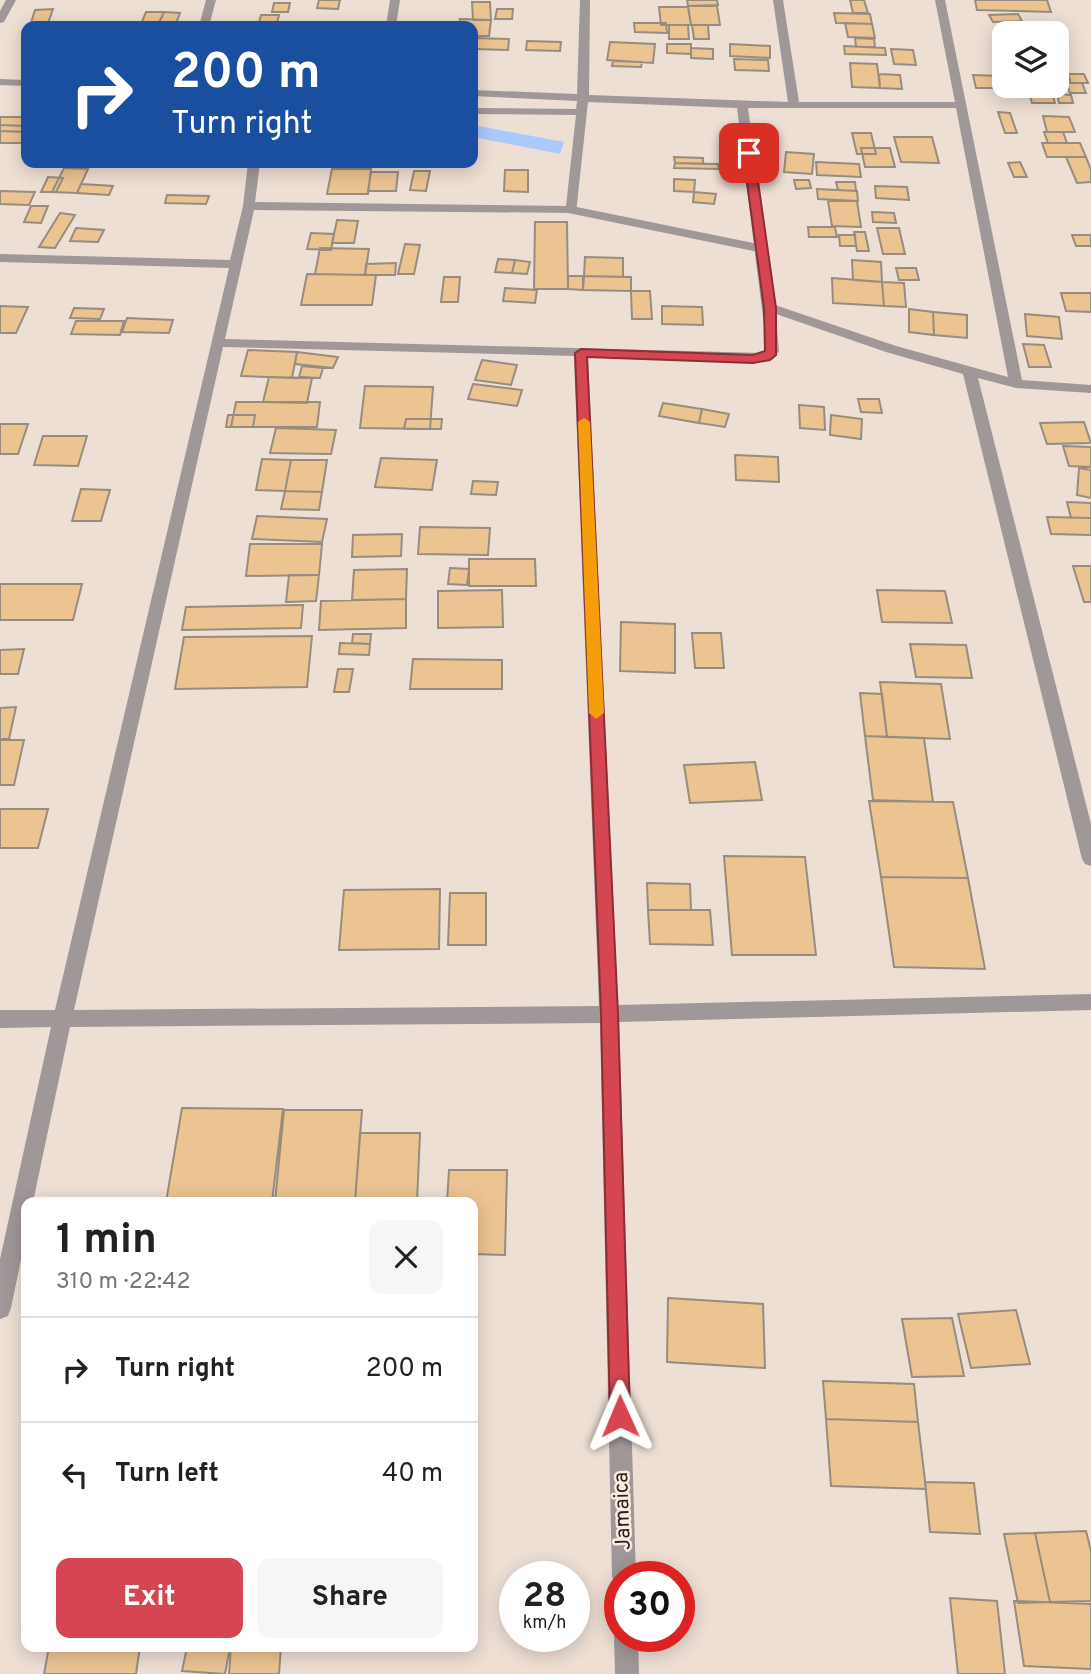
<!DOCTYPE html>
<html lang="en">
<head>
<meta charset="utf-8">
<style>
	body { margin:0; font-family:Overpass,sans-serif; background:#f6f6f6; color:#222; height:100vh; display:flex; flex-direction:column; font-size:26px; white-space:nowrap }
	* { box-sizing:border-box; margin:0 }
	p { font-size:23px; color:#767676 }
	.icon { flex:none; width:38px; height:38px; fill:none; stroke:currentColor; stroke-width:2; stroke-linecap:round; stroke-linejoin:round }
	.map { position:relative; flex:1; overflow:hidden }
	.details { position:absolute; left:21px; top:1197px; width:457px; height:455px; display:flex; flex-direction:column; background:#fff; border-radius:14px; box-shadow:0 4px 18px #0003 }
	.details>* { flex:none }
	.guide { position:absolute; left:21px; top:21px; width:457px; height:147px; border-radius:14px; box-shadow:0 4px 18px #0003; background:#1a4fa0; color:#fff; overflow:hidden }
	.tools { position:absolute; left:992px; top:21px; display:grid; gap:14px }
	.tools a { display:grid; place-items:center; width:77px; height:77px; border-radius:14px; background:#fff; box-shadow:0 4px 18px #0003; font-size:35px }
	.speed { position:absolute; left:499px; top:1561px; display:flex; gap:14px; font-size:35px; font-weight:700; text-align:center }
	.speed>* { display:grid; place-content:center; width:91px; height:91px; border-radius:50%; background:#fff; box-shadow:0 4px 18px #0003; line-height:1 }
	.speed small { font-size:18px; font-weight:400 }
	.speed .limit { border:10px solid #d22; background:#fff; color:#111 }
	.pin { position:absolute; display:grid; place-items:center; width:60px; height:60px; color:#fff; margin:-30px; border-radius:14px; box-shadow:0 4px 10px #0006 }
	.me { position:absolute; width:77px; margin:-38px; rotate:359deg; stroke-linejoin:round; filter:drop-shadow(0 0 5px #0008) }
	.turn { display:flex; align-items:center; gap:24px; height:147px; padding:0 35px; font-size:32px }
	.turn .icon { width:91px; height:91px; stroke-width:2.5 }
	.turn b { display:block; font-size:49px; line-height:60px }
	.round { display:grid; place-items:center; flex:none; width:74px; height:74px; border-radius:14px; background:#f6f6f6 }
	.overview { display:flex; align-items:center; justify-content:space-between; height:119px; padding:0 35px }
	h1 { font-size:42px; font-weight:700; line-height:52px }
	.action { display:flex; gap:14px; margin-top:auto; padding:14px 35px }
	.action a { flex:1; height:80px; border-radius:14px; background:#d64652; color:#fff; font-size:28px; font-weight:700; line-height:80px; text-align:center }
	.action a+a { background:#f6f6f6; color:#222 }
	ul { padding:0; list-style:none }
	li { display:flex; align-items:center; gap:21px; height:105px; padding:0 35px; border-top:2px solid #e0e0e0 }
	li div { flex:1 }
	li b { display:block; font-size:26px }
	li em { font-style:normal }
	.map>svg:first-child { display:block }
</style>
</head>
<body>
<div class="map">
<svg width="1091" height="1674" viewBox="0 0 1091 1674">
	<rect width="100%" height="100%" fill="#eedfd4"/>
	<path fill="#acc9fd" d="M473,125L564,142L560,154L473,137Z"/>
	<path fill="#ecc492" stroke="#978c7f" stroke-width="2" d="M319,0H340L338,9L317,8Z
		M687,0H717L718,5L688,6Z
		M850,0H864L868,13H853Z
		M975,0H1047L1051,12L977,10Z
		M472,2H490L491,20H473Z
		M274,3H290L288,12H272Z
		M688,6H717L720,25H691Z
		M659,7H688L691,25H661Z
		M53,9L47,26H30L35,10Z
		M497,9H513L512,19H495Z
		M146,12H164L158,25L141,24Z
		M164,12L180,13L175,26L158,25Z
		M834,13L870,14L872,24L836,23Z
		M1018,14L1022,21L993,22L989,15Z
		M261,15H279L276,26H258Z
		M460,19L491,20L489,36H472V26H459Z
		M303,22H334V26H302Z
		M634,23H666L667,33L635,32Z
		M845,23L872,24L875,38L848,37Z
		M669,25H688L689,39H669Z
		M692,25H708L709,39H694Z
		M472,38L509,39L508,50L472,49Z
		M855,38L874,39L875,47H856Z
		M527,41L561,42L560,51L526,50Z
		M610,42L655,44L653,63L607,60Z
		M667,44H691V54L667,53Z
		M730,44L770,46V58L730,56Z
		M844,46L885,48L886,55L845,54Z
		M691,48L713,49V59L691,58Z
		M891,49L913,50L916,65L894,64Z
		M734,59L768,60L769,71L735,70Z
		M613,61L642,62L641,67L612,66Z
		M850,63L877,64L880,88L852,87Z
		M879,74L900,75L902,89L880,88Z
		M1068,74H1084L1088,83H1071Z
		M973,75L1001,76L1004,88H976Z
		M1067,83H1082L1086,93H1070Z
		M1029,93H1052L1055,103H1032Z
		M1057,94L1071,95L1073,103H1059Z
		M998,112L1010,113L1017,133H1005Z
		M1043,116L1069,117L1075,132H1047Z
		M0,117H26V126L0,125Z
		M0,125L26,126V132L0,131Z
		M0,131L26,132V143H0Z
		M1044,132H1063L1067,143H1048Z
		M852,133H871L876,154H857Z
		M894,137H932L939,163L901,162Z
		M1042,143H1080L1086,157H1047Z
		M861,148H890L895,167H865Z
		M786,152L814,154L812,174L784,172Z
		M674,157L703,158V164L675,163Z
		M1066,157H1086L1091,170V182L1077,183Z
		M816,162L859,164L861,177L817,175Z
		M1020,162L1027,177H1014L1008,163Z
		M675,163L718,164L719,169L674,168Z
		M64,168L88,169L77,193L52,192Z
		M332,169H371L368,194H327Z
		M505,170H528V192L504,191Z
		M414,171H430L426,191L410,190Z
		M371,172H398L396,191H368Z
		M48,177L63,178L56,192H41Z
		M674,179L695,180L694,192L674,191Z
		M794,180H809L811,188L796,189Z
		M836,182H855L856,191L838,190Z
		M81,184L113,186L109,195L77,193Z
		M875,186L907,187L909,200L876,198Z
		M817,189L857,191L858,201L818,199Z
		M0,191L35,192L29,205L0,204Z
		M694,192L716,194L714,204L693,202Z
		M167,195L209,196L206,204L165,203Z
		M828,201H857L861,227L832,226Z
		M31,206H48L41,223L24,222Z
		M872,212L894,213L896,223L873,222Z
		M60,213L75,215L55,248L39,247Z
		M337,220L358,221L354,243H332Z
		M535,222H567L568,289H534Z
		M808,227H835L837,237H809Z
		M76,228L104,230L98,242L70,241Z
		M877,228H899L905,254H883Z
		M854,232H865L869,251H857Z
		M311,233L334,234L331,250L307,249Z
		M839,235H855L856,246H840Z
		M1072,235H1091V246H1076Z
		M405,244L420,245L414,274H398Z
		M320,248L369,249L365,275L315,274Z
		M585,257L623,258V277L584,276Z
		M498,259L515,260L512,273L495,272Z
		M515,260L530,262L527,274L512,273Z
		M852,260L881,262L882,282L853,280Z
		M396,263L395,275H365L366,264Z
		M896,268H916L919,280H899Z
		M307,274L376,275L372,305H301Z
		M568,276H583V290L568,289Z
		M584,276L631,277V291L583,290Z
		M444,277H460L458,302H441Z
		M832,278L882,282L884,306L833,303Z
		M882,282L904,283L906,307L884,306Z
		M505,288L537,290L535,303L503,301Z
		M631,291H650L652,319H632Z
		M1061,293H1091V312L1066,311Z
		M0,306L28,307L16,333H0Z
		M662,306L702,307L703,325L662,324Z
		M74,308L104,309L100,319L70,318Z
		M909,309L933,312L934,335L909,332Z
		M933,312L967,315V338L934,335Z
		M1025,314L1059,317L1062,339L1027,336Z
		M127,318L173,320L169,333L122,332Z
		M76,321H124L120,335L71,334Z
		M1023,344L1044,345L1051,367H1029Z
		M248,350L297,352L292,378L241,376Z
		M297,352L338,357L333,368L295,364Z
		M482,360L517,365L511,385L475,380Z
		M302,366L323,368L320,378L299,377Z
		M269,377L312,378L307,403L263,402Z
		M473,384L522,390L517,406L468,399Z
		M365,386L433,387L430,429L360,428Z
		M858,399H879L882,413L861,412Z
		M236,402H320L317,427H231Z
		M663,403L702,409L699,423L659,416Z
		M799,405L824,407L825,430L800,428Z
		M702,409L729,414L725,427L699,423Z
		M228,415H255L253,427H226Z
		M831,415L862,419L861,439L830,435Z
		M406,419H442L441,429H404Z
		M1084,422L1091,443L1047,444L1040,423Z
		M0,424H28L18,454H0Z
		M276,428L336,430L331,454L270,453Z
		M43,436H87L78,466L34,465Z
		M1063,446L1091,447V467L1069,466Z
		M735,455L778,457L779,482L736,480Z
		M381,458L437,460L432,490L375,487Z
		M262,459L291,460L285,491L256,490Z
		M291,460H327L322,492L285,491Z
		M1079,468L1091,470V498L1077,495Z
		M473,481L498,482L496,495L471,494Z
		M81,489L110,490L101,521H72Z
		M285,491L322,492L319,510L281,509Z
		M1067,502L1091,503V518H1071Z
		M257,516L327,519L322,542L252,539Z
		M1047,517L1091,518V535L1051,534Z
		M420,527L490,528L488,555L418,554Z
		M402,534L401,556L352,557L353,535Z
		M250,544H322L319,575L246,576Z
		M469,559H535L536,586H469Z
		M1073,566H1091V602H1084Z
		M450,568L469,569L467,585L448,584Z
		M407,569L406,599L352,600L354,570Z
		M289,575H319L316,601L286,602Z
		M0,584H82L73,620H0Z
		M502,590L503,627L438,628V591Z
		M877,590L945,591L952,623L882,622Z
		M406,599V628L319,630L321,601Z
		M303,605L301,628L182,630L186,607Z
		M621,622L675,624V673L620,671Z
		M692,633H721L724,668H695Z
		M353,634H371L370,644L352,643Z
		M312,636L307,687L175,689L184,637Z
		M340,643L370,644L369,655L339,654Z
		M910,644L966,645L972,678L916,677Z
		M24,649L18,674H0V650Z
		M413,659L502,660V689H410Z
		M338,669H353L349,692H334Z
		M880,682L941,684L950,739L887,737Z
		M860,693L882,694L887,737L865,736Z
		M16,707L9,739H0V708Z
		M865,736L924,738L933,802L873,800Z
		M0,740H24L14,785H0Z
		M755,762L762,800L690,803L684,765Z
		M869,801L953,802L968,878L881,877Z
		M0,809H48L38,848H0Z
		M724,856L805,857L816,955H732Z
		M881,877L968,878L985,969L894,967Z
		M647,883L690,884L691,910H648Z
		M440,889L439,949L339,950L344,890Z
		M450,893H486V945H448Z
		M648,910H710L713,945L650,944Z
		M182,1108L283,1109L272,1202H166Z
		M284,1110H362L355,1202H275Z
		M360,1133H420L417,1202H355Z
		M449,1170H507L505,1255L472,1254V1202H447Z
		M668,1298L763,1304L765,1368L667,1362Z
		M1016,1310L1030,1364L971,1368L958,1314Z
		M952,1318L964,1376L912,1377L902,1319Z
		M823,1381L914,1384L918,1422L826,1419Z
		M826,1419L918,1422L926,1489L831,1486Z
		M925,1482L974,1483L980,1534L930,1532Z
		M1086,1531L1091,1551V1601L1050,1602L1035,1533Z
		M1035,1533L1050,1602L1018,1603L1004,1534Z
		M950,1598L997,1601L1005,1674H958Z
		M1014,1601L1091,1604V1669L1024,1666Z
		M49,1647H140L136,1674H44Z
		M187,1647H230L225,1674L182,1671Z
		M231,1647H281L279,1674H229Z"/>
	<g fill="none" stroke-linecap="round" stroke-linejoin="round">
		<path fill="#a09798" fill-rule="evenodd" d="M572,206L763,245L769,249L763,253L568,213L566,210Z"/>
		<path fill="#a09798" fill-rule="evenodd" d="M6,0H16L4,22L0,23V11Z
			M206,0H216L209,26H199Z
			M390,0H400L396,26H386Z
			M580,0H590L589,95L788,102L773,0H783L799,102H955L935,0H945L1022,380L1091,385V393L1016,388L978,378L1091,824V866L1085,864L1082,859L963,374L886,352L776,314L779,352L766,361L588,357L618,1005L1091,994V1010L619,1022L636,1577H620V1587L616,1585L612,1577L600,1023L70,1027L33,1202H26V1235L11,1308L8,1316L0,1319V1259L51,1027L0,1028V1010H55L229,268L0,262V254L230,260L243,206L248,163H260L255,202L566,206L576,115L472,114V108L576,109L577,101L472,96V90L577,94ZM588,102L737,108L766,342L763,353L225,339L254,210L576,213ZM748,108H956L1008,377L896,346L775,305ZM223,347L574,356L599,1006L74,1010Z
			M0,79L26,80V86L0,85Z
			M617,1627H620V1636H638L639,1674H615L614,1636Z"/>
	</g>
	<path fill="#d64652" stroke="#8b2e35" stroke-width="2" d="M749,150L754,153L776,308V355L770,360L753,363L587,357L618,1014L630,1416L627,1423L620,1426L613,1423L610,1416L601,1014L575,353L581,349L753,355L765,351L764,308L743,153Z"/>
	<path fill="#f59e0b" d="M584,418L590,422L604,713L596,719L589,713L578,422Z"/>
	<g text-anchor="middle" dominant-baseline="central" stroke-width="5" stroke-linejoin="round" paint-order="stroke">
		<g font-size="21" fill="#28231e" stroke="#fbece1">
			<text transform="translate(623 1511) rotate(-92)">Jamaica</text>
		</g>
	</g>
</svg>
<div class="tools">
<a><svg class="icon" aria-label="layers" viewBox="0 0 24 24"><path d="M12 4l9 5-9 5-9-5zM3 14l9 5 9-5"/></svg></a>
</div>
<div class="speed"><div>28<small>km/h</small></div><div class="limit">30</div></div>
<div class="pin" style="left:749px;top:153px;background:#d93025"><svg class="icon" aria-label="arrive" viewBox="0 0 24 24"><path d="M6 21V4h12l-3 4 3 4H6"/></svg></div>
<svg class="me" style="left:620px;top:1416px" viewBox="-20 -20 40 40"><path d="M0-17L14 15 0 8-14 15z" fill="#d64652" stroke="#fff" stroke-width="4"/></svg>
<div class="guide">
<div class="turn"><svg class="icon" aria-label="right" viewBox="0 0 24 24"><path d="M7 20v-9h11M14 6l5 5-5 5"/></svg><div><b>200 m</b>Turn right</div></div>
</div>
<section class="details">
<div class="overview"><div><h1>1 min</h1><p>310 m · 22:42</p></div><a class="round"><svg class="icon" aria-label="close" viewBox="0 0 24 24"><path d="M6 6l12 12M18 6L6 18"/></svg></a></div>
<ul>
<li><svg class="icon" aria-label="right" viewBox="0 0 24 24"><path d="M7 20v-9h11M14 6l5 5-5 5"/></svg><div><b>Turn right</b></div><em>200 m</em></li>
<li><svg class="icon" aria-label="left" viewBox="0 0 24 24"><path d="M17 20v-9H6M10 6l-5 5 5 5"/></svg><div><b>Turn left</b></div><em>40 m</em></li>
</ul>
<div class="action"><a>Exit</a><a>Share</a></div>
</section>
</div>
</body>
</html>
